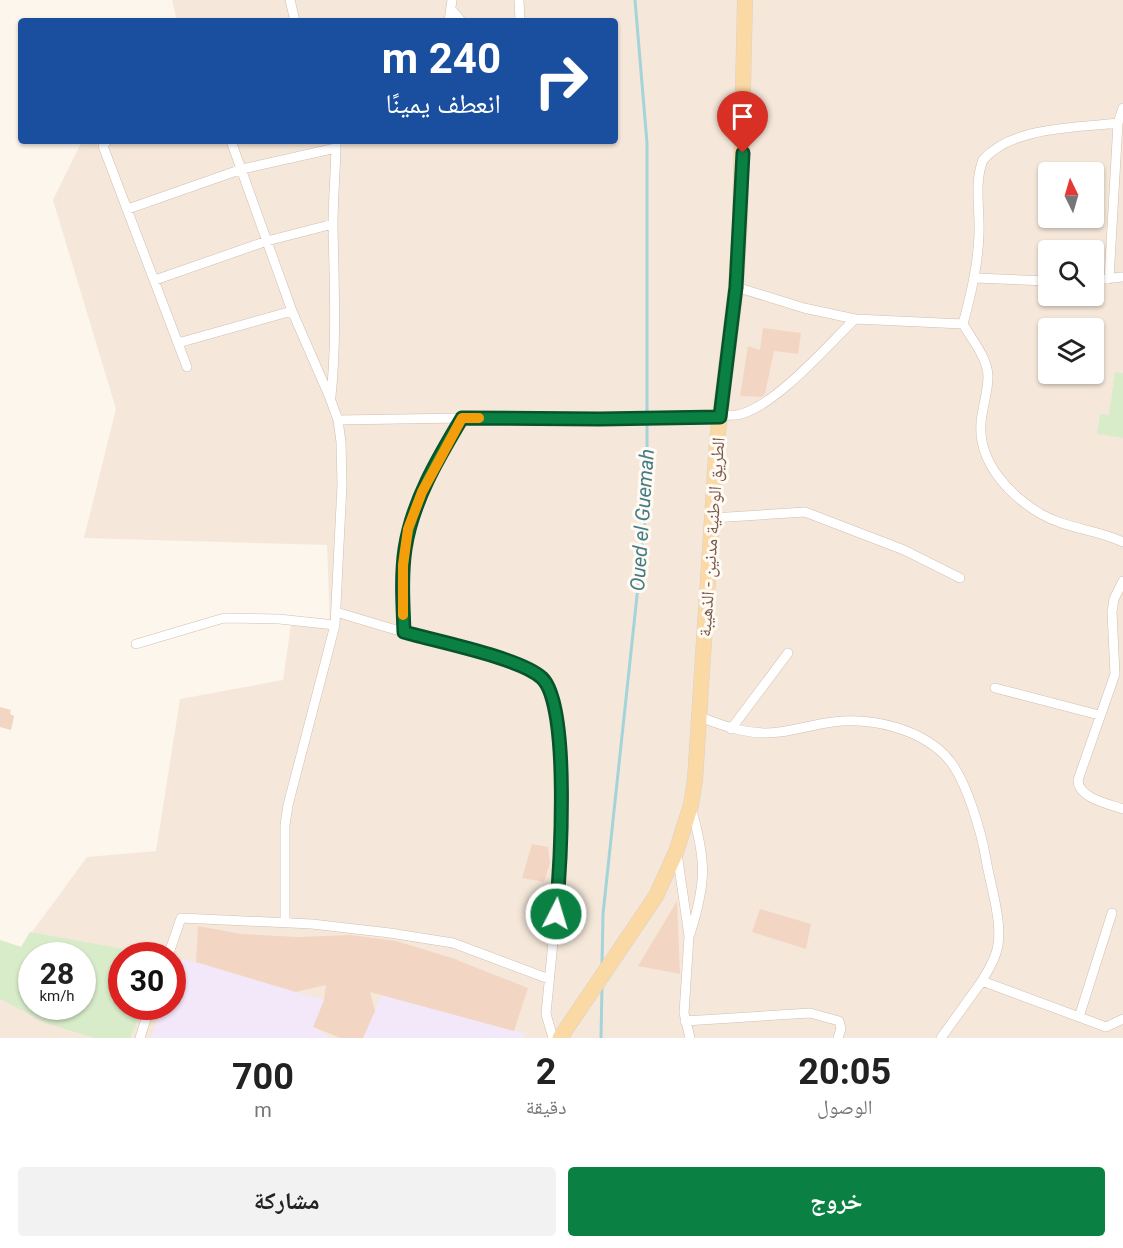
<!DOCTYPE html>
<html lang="ar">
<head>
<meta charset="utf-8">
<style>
	body { margin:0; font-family:Roboto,"Noto Naskh Arabic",sans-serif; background:#f2f2f2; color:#222; direction:rtl; height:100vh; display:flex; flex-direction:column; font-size:22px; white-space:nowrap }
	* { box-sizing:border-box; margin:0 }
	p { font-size:20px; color:#767676 }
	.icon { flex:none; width:33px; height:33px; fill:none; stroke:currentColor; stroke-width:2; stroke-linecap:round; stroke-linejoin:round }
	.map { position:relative; height:1038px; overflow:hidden; direction:ltr }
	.details { display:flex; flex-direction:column; background:#fff; flex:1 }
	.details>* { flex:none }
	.hud { position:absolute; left:18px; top:18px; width:600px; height:126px; border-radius:6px; box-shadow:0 2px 4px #0004; direction:rtl; background:#1a4fa0; color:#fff; overflow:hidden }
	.needle { width:39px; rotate:355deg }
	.fabs { position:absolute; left:1038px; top:162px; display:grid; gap:12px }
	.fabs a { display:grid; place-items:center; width:66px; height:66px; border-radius:6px; background:#fff; box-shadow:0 2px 4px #0004; font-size:30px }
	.speed { position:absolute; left:18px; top:942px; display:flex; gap:12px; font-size:30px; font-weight:700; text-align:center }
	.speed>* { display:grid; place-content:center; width:78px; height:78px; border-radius:50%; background:#fff; box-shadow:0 2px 4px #0004; line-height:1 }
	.speed small { font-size:15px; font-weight:400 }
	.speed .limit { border:9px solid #d22; background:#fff; color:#111 }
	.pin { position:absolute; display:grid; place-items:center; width:51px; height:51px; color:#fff; margin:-62px -26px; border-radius:50% 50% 50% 0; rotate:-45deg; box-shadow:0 0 6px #0007 }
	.pin .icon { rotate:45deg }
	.me { position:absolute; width:66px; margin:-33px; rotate:5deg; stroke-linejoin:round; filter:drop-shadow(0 0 4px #0008) }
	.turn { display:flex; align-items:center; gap:21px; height:126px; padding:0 18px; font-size:27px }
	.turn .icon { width:78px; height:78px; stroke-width:2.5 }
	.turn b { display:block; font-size:42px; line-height:51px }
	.eta { display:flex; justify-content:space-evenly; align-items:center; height:102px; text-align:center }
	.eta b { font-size:36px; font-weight:700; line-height:42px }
	.primary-button { display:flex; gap:12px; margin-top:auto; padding:12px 18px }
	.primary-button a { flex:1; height:69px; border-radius:6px; background:#0b8043; color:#fff; font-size:24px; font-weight:700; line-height:69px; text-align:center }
	.primary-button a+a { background:#f2f2f2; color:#222 }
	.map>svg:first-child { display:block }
</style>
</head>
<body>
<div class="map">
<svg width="1123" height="1038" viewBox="0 0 1123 1038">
	<rect width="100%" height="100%" fill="#fdf6ec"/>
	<path fill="#f5e8da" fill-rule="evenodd" d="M172,0H1123V1038H0V940L21,947L87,857L156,851L180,699L283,680L291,624L330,625L327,545L84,538L116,409L53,200L82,141H615V21H177ZM1048,172H1094V218H1048ZM1048,250H1094V296H1048ZM1048,328H1094V374H1048ZM32,956H82V1006H32ZM122,956H172V1006H122Z"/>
	<path fill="#f3e8fa" d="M181,958L324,1000L314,1027L330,1038H151L163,1007L172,1006L173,981Z
		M382,995L526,1034L524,1038H363Z"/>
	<path fill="#d8ecc9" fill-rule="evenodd" d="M1115,372L1123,373V438L1097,434L1100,414L1109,415Z
		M30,932L157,955L122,956V1006L143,1007L130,1038H94L46,1023L0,999V940L21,947ZM32,956H82V1006H32Z"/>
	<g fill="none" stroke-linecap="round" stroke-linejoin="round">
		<path stroke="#a5d3da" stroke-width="3" d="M602,964L603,914L647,502V143L635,0
			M601,1038L602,986"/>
	</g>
	<path fill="#f3d5c3" d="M763,328L801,333L798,354L774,351L765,394L761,397L740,396L748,346L760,350Z
		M0,707L11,710L10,714L14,716L11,730L0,727Z
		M532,844L548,847L550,863L544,882L522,878Z
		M677,901L680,974L638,966Z
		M760,909L811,924L806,949L752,932Z
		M198,926L241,934L298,937L350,935L396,941L452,958L528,988L514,1031L370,992L375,1011L363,1038H341L313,1027L324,1000L326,985L296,992L196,962Z"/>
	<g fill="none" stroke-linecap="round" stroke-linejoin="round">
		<g stroke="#d1beb0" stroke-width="10">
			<path id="minor" d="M290,0L295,21
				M519,0L520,21
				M451,9L461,21
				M449,21L452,0
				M107,141L103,146L187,367
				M231,141L292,311L330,398L338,420L341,442L342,485L335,625L288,805L285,825V922
				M128,209L242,169L336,148
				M976,278L1048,281
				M1109,279L1118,123L1123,108
				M155,280L267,241L333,224
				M1094,280L1123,277
				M736,287L804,308L855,319L963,324C971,294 978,265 979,234C980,210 974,182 983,160C1012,126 1078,128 1118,123
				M963,324C972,340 988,358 988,377C988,392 982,408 981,423C978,462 1009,495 1041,514C1067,529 1096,529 1123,542
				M178,343L292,311
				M331,396C337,339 334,282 333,225C333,197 336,169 336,141
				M338,420L462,418L622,419L737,415C774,408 827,346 855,319
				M712,518L805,512L904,550L960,578
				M1123,581L1114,599L1112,612L1115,674L1078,780C1078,798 1109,804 1123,809
				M336,612C371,623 406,633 441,642C470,650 517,657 540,676C582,711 551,956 546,1014L553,1038
				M403,632C403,606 401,579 404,553C409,505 438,459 462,418
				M136,644L224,618L279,619L335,625
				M995,688L1099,715
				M700,717C726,727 751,736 779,732C797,730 815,724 833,722C872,717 924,729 950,761C967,783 981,831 986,859C990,885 1005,927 996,953C993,963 987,972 982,981L1106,1027L1123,1019
				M731,729L788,653
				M677,853L689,936L684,1013L690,1038
				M690,934C707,881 706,860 691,807
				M168,956L181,918L312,924L390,933L453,943L549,979
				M1079,1017L1112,913
				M685,1021L810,1013L839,1021L841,1029L838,1038
				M140,1038L150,1006
				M941,1038L982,981"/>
		</g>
		<g stroke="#dad1cd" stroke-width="16">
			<path id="primary" d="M560,1038L656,896L676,852L691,805L695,780L717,440L736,287L740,220L745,0"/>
		</g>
		<use href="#minor" stroke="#fff" stroke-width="9"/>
		<use href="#primary" stroke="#fbd9a5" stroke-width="15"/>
	</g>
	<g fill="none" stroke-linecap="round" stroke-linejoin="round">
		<g stroke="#07532c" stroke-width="15">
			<path id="route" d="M556,914C560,871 571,706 542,678C521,658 435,641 404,632C403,605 401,576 405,549C412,502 438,458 462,418L600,419L720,417L736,287L743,153"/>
		</g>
		<use href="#route" stroke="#0b8043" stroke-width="10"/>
		<path stroke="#f59e0b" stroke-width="10" d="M403,615V565L408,529L422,492L462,418H479"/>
	</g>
	<g text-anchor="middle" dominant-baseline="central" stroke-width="6" stroke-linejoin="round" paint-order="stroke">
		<g font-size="18" fill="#7a5c4d" stroke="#fffaf3">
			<text transform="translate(711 537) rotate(-86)">الطريق الوطنية مدنين - الذهيبة</text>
		</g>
		<g font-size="20" font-style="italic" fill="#437c86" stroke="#fffaf3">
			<text transform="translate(642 520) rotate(-86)">Oued el Guemah</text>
		</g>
	</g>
</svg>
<div class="fabs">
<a><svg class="needle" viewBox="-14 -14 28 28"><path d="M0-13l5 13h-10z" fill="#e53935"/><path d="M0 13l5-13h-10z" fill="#767676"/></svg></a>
<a><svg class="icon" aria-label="search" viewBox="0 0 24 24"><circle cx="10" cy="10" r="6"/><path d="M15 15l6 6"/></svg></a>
<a><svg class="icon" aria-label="layers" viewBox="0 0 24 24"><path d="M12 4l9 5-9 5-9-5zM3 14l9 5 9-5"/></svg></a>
</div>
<div class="speed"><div>28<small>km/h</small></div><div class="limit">30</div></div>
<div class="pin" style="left:743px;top:153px;background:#d93025"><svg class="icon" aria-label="arrive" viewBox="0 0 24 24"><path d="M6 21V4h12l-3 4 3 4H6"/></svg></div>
<svg class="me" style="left:556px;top:914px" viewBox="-20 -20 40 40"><circle r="17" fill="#0b8043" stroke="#fff" stroke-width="3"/><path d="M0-11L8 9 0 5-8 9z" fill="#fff"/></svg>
<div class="hud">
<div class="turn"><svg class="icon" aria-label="right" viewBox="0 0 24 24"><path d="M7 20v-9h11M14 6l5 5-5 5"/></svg><div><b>240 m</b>انعطف يمينًا</div></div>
</div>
</div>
<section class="details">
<div class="eta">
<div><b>20:05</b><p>الوصول</p></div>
<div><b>2</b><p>دقيقة</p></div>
<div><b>700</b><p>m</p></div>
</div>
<div class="primary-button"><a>خروج</a><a>مشاركة</a></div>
</section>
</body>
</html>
